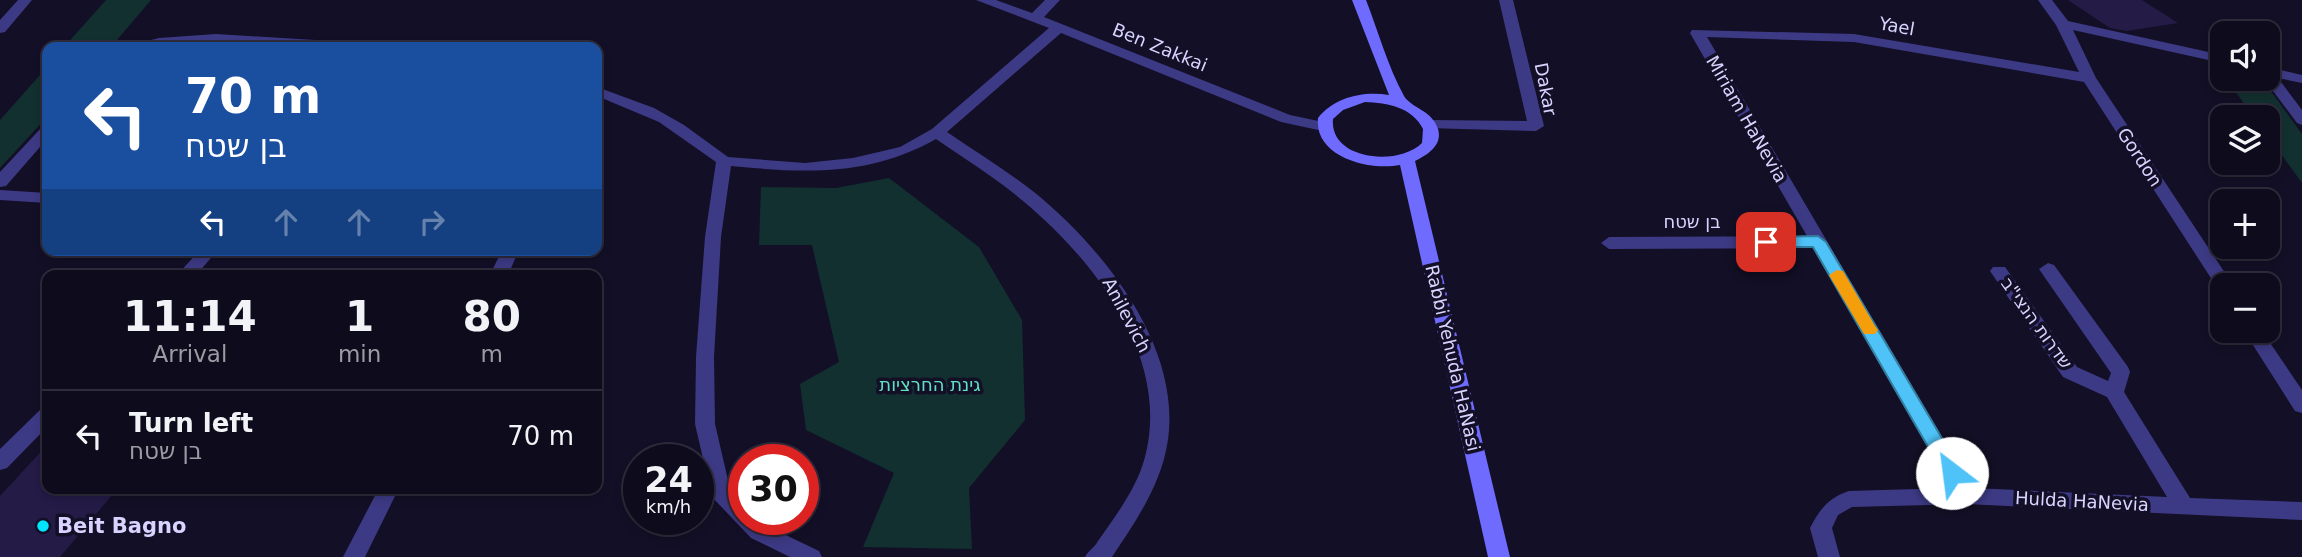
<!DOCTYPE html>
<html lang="en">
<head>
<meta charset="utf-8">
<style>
	body { margin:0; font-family:"DejaVu Sans","Noto Sans Hebrew",sans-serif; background:#1c1929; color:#f1f3f6; height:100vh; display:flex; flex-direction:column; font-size:26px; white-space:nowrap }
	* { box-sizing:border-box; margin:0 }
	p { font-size:23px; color:#9b9ba3 }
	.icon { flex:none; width:38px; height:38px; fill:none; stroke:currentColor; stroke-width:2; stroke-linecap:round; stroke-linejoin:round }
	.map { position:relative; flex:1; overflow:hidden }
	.sheet { position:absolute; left:42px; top:270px; width:560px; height:224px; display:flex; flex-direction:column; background:#0e0b1c; border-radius:14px; box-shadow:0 4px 10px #0003,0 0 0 2px #2e2b3b }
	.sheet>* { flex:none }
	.hud { position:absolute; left:42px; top:42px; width:560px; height:214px; border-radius:14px; box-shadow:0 4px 10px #0003,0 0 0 2px #2e2b3b; background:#1a4fa0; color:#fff; overflow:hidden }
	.tools { position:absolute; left:2210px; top:21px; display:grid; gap:14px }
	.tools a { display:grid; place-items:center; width:70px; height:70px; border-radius:14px; background:#0e0b1c; box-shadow:0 4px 10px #0003,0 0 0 2px #2e2b3b; font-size:35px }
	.speed { position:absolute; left:623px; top:444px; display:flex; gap:14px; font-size:35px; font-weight:700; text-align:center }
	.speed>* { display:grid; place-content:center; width:91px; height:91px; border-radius:50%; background:#0e0b1c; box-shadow:0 4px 10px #0003,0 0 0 2px #2e2b3b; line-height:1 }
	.speed small { font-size:18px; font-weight:400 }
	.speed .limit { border:10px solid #d22; background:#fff; color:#111 }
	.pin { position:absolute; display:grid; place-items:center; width:60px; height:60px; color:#fff; margin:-30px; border-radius:14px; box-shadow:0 4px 10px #0006 }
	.me { position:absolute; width:77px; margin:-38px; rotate:330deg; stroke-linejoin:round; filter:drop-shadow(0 0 5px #0008) }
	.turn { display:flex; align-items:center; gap:24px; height:147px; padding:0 28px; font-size:32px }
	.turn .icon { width:91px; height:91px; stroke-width:2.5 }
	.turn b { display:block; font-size:49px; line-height:60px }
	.lanes { display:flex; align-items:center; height:66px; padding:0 28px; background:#0003; justify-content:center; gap:35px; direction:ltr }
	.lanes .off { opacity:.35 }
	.eta { display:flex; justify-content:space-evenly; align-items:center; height:119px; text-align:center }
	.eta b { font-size:42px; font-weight:700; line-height:49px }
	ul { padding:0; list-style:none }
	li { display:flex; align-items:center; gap:21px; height:91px; padding:0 28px; border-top:2px solid #2e2b3b }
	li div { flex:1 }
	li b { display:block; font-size:26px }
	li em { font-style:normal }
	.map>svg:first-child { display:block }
</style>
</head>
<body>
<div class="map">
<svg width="2302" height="557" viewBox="0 0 2302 557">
	<rect width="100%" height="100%" fill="#130f26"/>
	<path fill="#12302f" d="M106,0H151L111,47H64Z
		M47,67V117L0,168V120Z
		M2226,79H2248L2265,83L2302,134V183L2268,136V117H2254Z
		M889,178L979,247L1022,320L1025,420L969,488L972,549L863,547L894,473L806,430L800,384L839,362L812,245H759L761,187L836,188Z"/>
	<path fill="#241b47" d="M2068,0H2142L2178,23L2127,31L2110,28Z
		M47,445V488H118L60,557H0V496Z"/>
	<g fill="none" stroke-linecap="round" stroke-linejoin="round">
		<path fill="#3d3a85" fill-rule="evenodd" d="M18,0H32L5,32L0,33V20Z
			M976,0H996L1032,13L1045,0H1060L1044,17L1290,115L1328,123L1331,126L1323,131L1281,122L1061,33L947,132C976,152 1006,170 1034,192C1107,251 1192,359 1164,459C1154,495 1132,527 1112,557H1085C1089,550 1094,548 1098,541C1116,515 1137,488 1145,457C1171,358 1095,261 1023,201C996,178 965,159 936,139C868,177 806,173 731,166L721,237L714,357L715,424L731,493L744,505V520H760L767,526L819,551L822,557H790L751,538L712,497L695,424L696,357L705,237L716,162L659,122L597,96V87L654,108L684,125L728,157L805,163L853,158L900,147L932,129L1049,28Z
			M1499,0H1513L1544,126L1536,131L1426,128L1423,125L1431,120L1527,121Z
			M2038,0H2052L2068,21L2222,55V63L2073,30L2096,78L2233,285H2222V291L2218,289L2084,82L1854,42L1707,37L1972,488L2167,497L2107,397L2063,377L1990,271L1993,267H2005L2077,367L2108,381L2111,373L2039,269L2048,263L2054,265L2128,367L2130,372L2124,392L2190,498L2302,502V520L1966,504L1852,507L1838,515L1832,528L1840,557H1818L1810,528C1820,509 1828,498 1849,491L1951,488L1813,248L1609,249L1601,243L1609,237L1807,236L1690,33L1692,30L1854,34L2079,72L2056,25Z
			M216,34L364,43L371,47L216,42L133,47L135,44L159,38Z
			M2268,67L2302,75V83L2278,78L2302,110V125L2297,123L2264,79H2268Z
			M47,125V139L6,186L0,187V172L42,127Z
			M0,190L47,193V203L0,200Z
			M200,250H218L196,275H177Z
			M502,250H519L508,275H490Z
			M2244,331H2262L2302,390V413L2295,411Z
			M47,408V427L7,468L0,470V449L40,410Z
			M379,488H399L365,557H343Z"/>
		<path fill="#6f6bff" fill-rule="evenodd" d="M1352,0H1366C1378,31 1388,67 1404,96C1411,108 1432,110 1438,129C1443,145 1427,155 1415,161L1510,557H1488L1400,165C1369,171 1314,157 1318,118C1335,97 1363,91 1389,95ZM1365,102C1388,103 1412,107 1423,129L1422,143C1398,167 1329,160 1333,119L1343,110Z"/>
	</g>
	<path fill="#4fc3f7" stroke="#337fa1" stroke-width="2" d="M1818,236L1826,242L1959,467L1962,473L1959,478L1952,480L1946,478L1813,247H1766L1758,242L1766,237Z"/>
	<path fill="#f59e0b" d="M1837,270L1843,271L1875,326L1878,330L1875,334H1864L1829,275Z"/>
	<circle fill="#00e5ff" stroke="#130f26" stroke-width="2.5" cx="43" cy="526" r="7"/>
	<g text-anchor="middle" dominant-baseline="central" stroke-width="7" stroke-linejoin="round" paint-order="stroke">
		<g font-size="18" fill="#d9d4ff" stroke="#130f26">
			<text transform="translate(1897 26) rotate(10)">Yael</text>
			<text transform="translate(1160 47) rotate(22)">Ben Zakkai</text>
			<text transform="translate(1546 89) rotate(79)">Dakar</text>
			<text transform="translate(1747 119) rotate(60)">Miriam HaNevia</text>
			<text transform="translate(2140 157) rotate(57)">Gordon</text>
			<text x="1692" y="221">בן שטח</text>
			<text transform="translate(1127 315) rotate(62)">Anilevich</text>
			<text transform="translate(2037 323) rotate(54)">שדרות הנצי"ב</text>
			<text transform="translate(1453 358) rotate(77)">Rabbi Yehuda HaNasi</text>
			<text transform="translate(2082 501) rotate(3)">Hulda HaNevia</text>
		</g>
		<g font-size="18" fill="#5fe0c0" stroke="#130f26">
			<text x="930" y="384">גינת החרציות</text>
		</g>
		<g font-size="21" font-weight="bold" fill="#d9d4ff" stroke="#130f26" text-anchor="start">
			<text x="57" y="526">Beit Bagno</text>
		</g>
	</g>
</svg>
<div class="tools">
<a><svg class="icon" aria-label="sound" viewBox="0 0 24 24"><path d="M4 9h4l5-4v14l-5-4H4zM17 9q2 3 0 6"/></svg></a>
<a><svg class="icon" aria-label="layers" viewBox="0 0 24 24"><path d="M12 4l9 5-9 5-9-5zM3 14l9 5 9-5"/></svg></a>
<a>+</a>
<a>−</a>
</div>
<div class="speed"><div>24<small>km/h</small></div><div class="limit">30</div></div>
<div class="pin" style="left:1766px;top:242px;background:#d93025"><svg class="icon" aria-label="arrive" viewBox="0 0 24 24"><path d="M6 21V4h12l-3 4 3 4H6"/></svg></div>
<svg class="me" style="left:1952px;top:473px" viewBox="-20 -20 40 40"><circle r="19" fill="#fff"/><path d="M0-13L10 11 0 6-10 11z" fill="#4fc3f7"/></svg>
<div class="hud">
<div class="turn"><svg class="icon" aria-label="left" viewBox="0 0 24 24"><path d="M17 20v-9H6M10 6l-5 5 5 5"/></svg><div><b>70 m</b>בן שטח</div></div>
<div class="lanes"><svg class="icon" aria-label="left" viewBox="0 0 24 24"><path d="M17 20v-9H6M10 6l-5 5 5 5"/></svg><svg class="icon off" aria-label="ahead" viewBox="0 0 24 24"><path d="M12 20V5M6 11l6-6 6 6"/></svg><svg class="icon off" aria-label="ahead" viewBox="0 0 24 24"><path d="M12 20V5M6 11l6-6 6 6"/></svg><svg class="icon off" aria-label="right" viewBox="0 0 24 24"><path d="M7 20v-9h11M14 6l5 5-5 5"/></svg></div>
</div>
<section class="sheet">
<div class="eta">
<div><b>11:14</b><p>Arrival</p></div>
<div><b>1</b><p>min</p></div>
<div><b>80</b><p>m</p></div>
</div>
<ul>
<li><svg class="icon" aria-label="left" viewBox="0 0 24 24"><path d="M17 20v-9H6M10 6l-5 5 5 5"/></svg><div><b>Turn left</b><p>בן שטח</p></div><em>70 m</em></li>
</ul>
</section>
</div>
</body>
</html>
